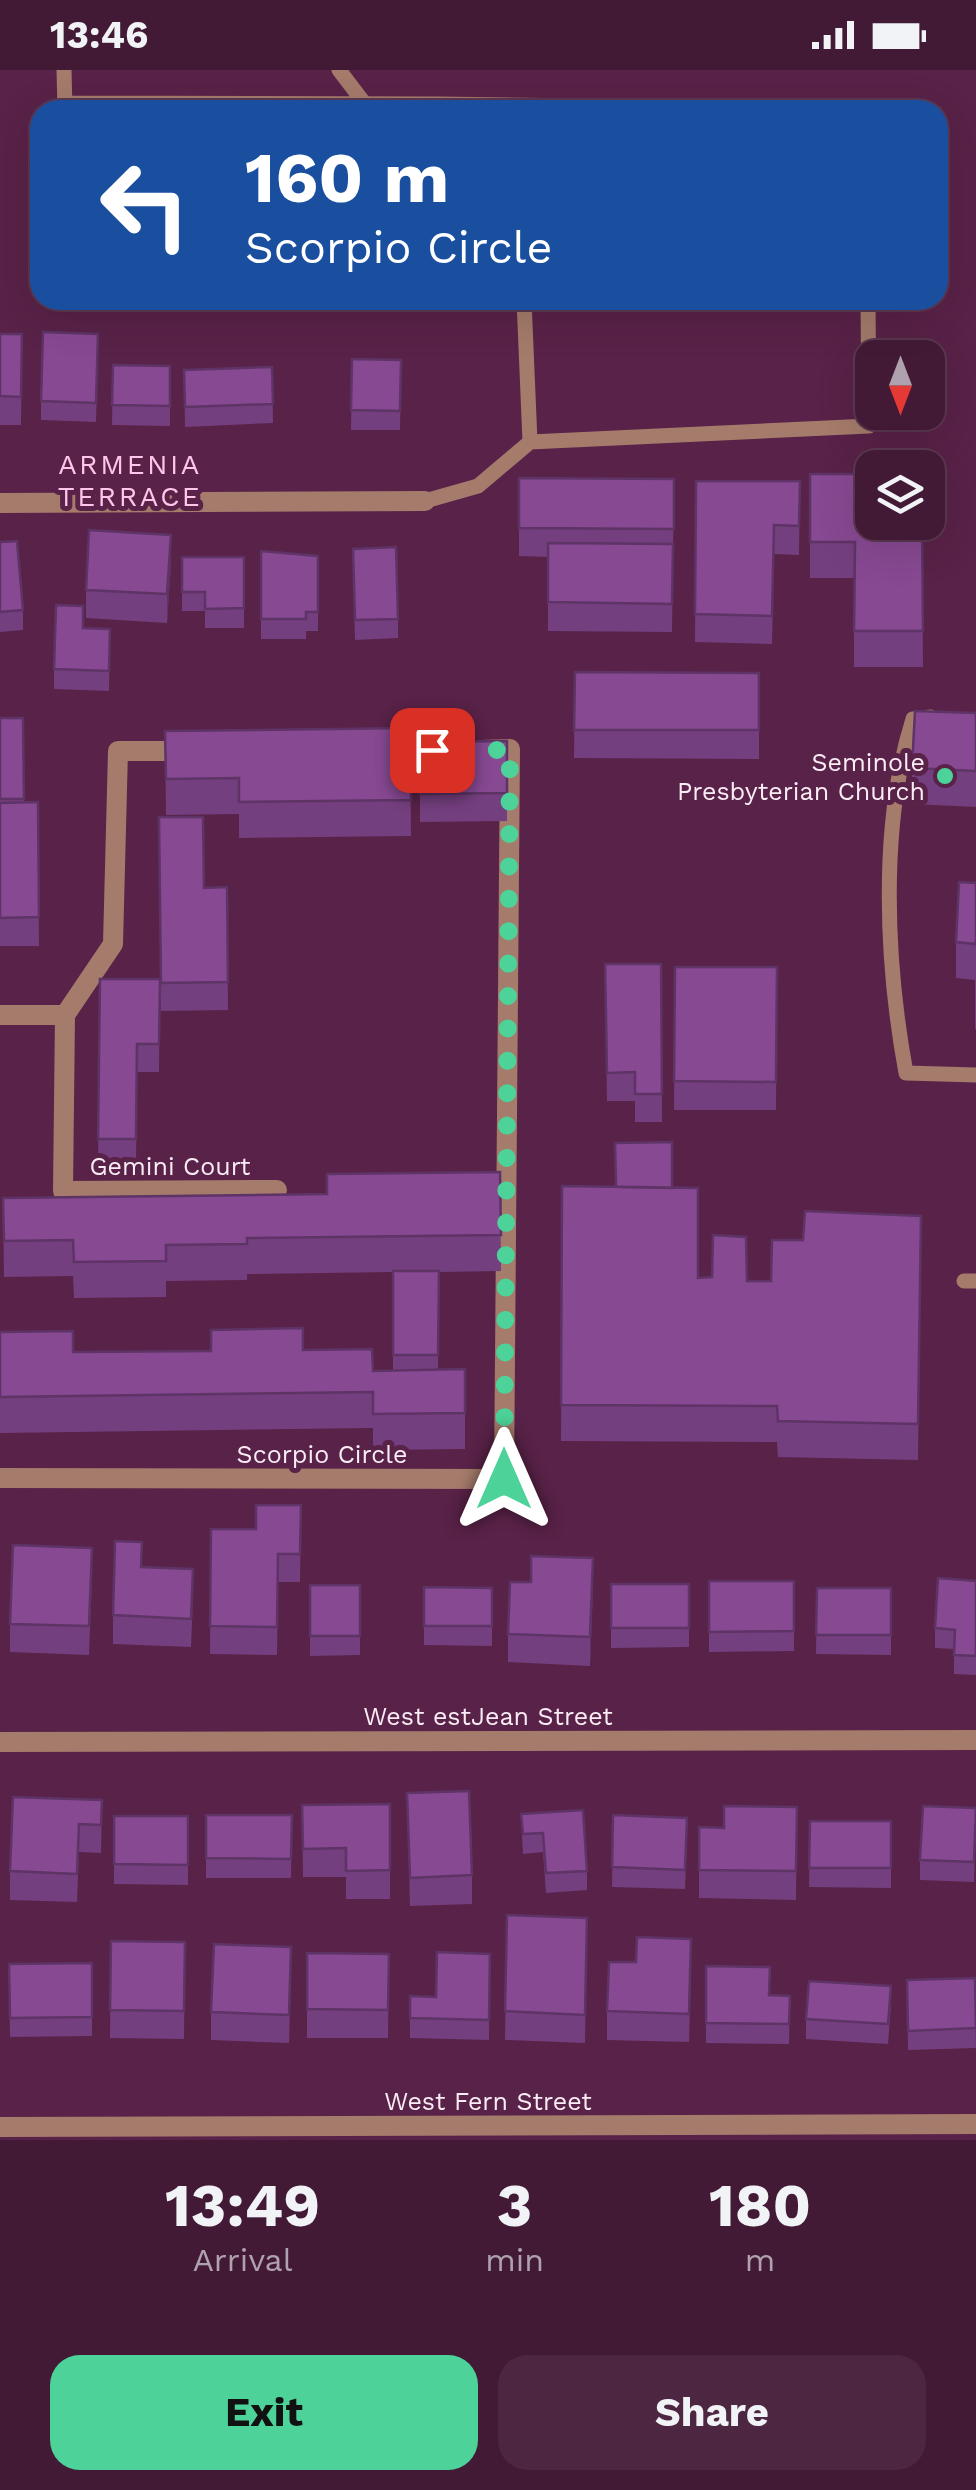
<!DOCTYPE html>
<html lang="en">
<head>
<meta charset="utf-8">
<style>
	body { margin:0; font-family:"Work Sans",sans-serif; background:#4d2742; color:#f1f3f6; height:100vh; display:flex; flex-direction:column; font-size:38px; white-space:nowrap }
	* { box-sizing:border-box; margin:0 }
	p { font-size:32px; color:#afa1ad }
	.icon { flex:none; width:55px; height:55px; fill:none; stroke:currentColor; stroke-width:2; stroke-linecap:round; stroke-linejoin:round }
	.map { position:relative; height:2070px; overflow:hidden }
	.side { display:flex; flex-direction:column; background:#431a36; flex:1 }
	.side>* { flex:none }
	.top-card { position:absolute; left:30px; top:30px; width:918px; height:210px; border-radius:30px; box-shadow:0 10px 40px #0002,0 0 0 2px #5b3851; background:#1a4fa0; color:#fff; overflow:hidden }
	.needle { width:65px; rotate:180deg }
	.fabs { position:absolute; left:855px; top:270px; display:grid; gap:20px }
	.fabs a { display:grid; place-items:center; width:90px; height:90px; border-radius:20px; background:#431a36; box-shadow:0 10px 40px #0002,0 0 0 2px #5b3851; font-size:50px }
	.pin { position:absolute; display:grid; place-items:center; width:85px; height:85px; color:#fff; margin:-42px; border-radius:20px; box-shadow:0 5px 15px #0006 }
	.me { position:absolute; width:110px; margin:-55px; rotate:0deg; stroke-linejoin:round; filter:drop-shadow(0 0 8px #0008) }
	.turn { display:flex; align-items:center; gap:35px; height:210px; padding:0 50px; font-size:45px }
	.turn .icon { width:130px; height:130px; stroke-width:2.5 }
	.turn b { display:block; font-size:70px; line-height:85px }
	.eta { display:flex; justify-content:space-evenly; align-items:center; height:170px; text-align:center }
	.eta b { font-size:60px; font-weight:700; line-height:70px }
	.button { display:flex; gap:20px; margin-top:auto; padding:20px 50px }
	.button a { flex:1; height:115px; border-radius:30px; background:#4dd39a; color:#111; font-size:40px; font-weight:700; line-height:115px; text-align:center }
	.button a+a { background:#4d2742; color:#f1f3f6 }
	.status { display:flex; justify-content:space-between; align-items:center; height:70px; padding:0 50px; background:#431a36; direction:ltr }
	.status svg { height:28px; fill:currentColor }
	.map>svg:first-child { display:block }
</style>
</head>
<body>
<div class="status"><b>13:46</b><svg viewBox="0 0 49 12"><path d="M0 12V9h3v3zM5 12V6h3v6zM10 12V3h3v9zM15 12V0h3v12zM26 1h20v11H26zM47 4h2v5h-2z"/></svg></div>
<div class="map">
<svg width="976" height="2070" viewBox="0 0 976 2070">
	<rect width="100%" height="100%" fill="#592248"/>
	<g fill="none" stroke-linecap="round" stroke-linejoin="round">
		<path stroke="#a57b6b" stroke-width="15" d="M64,0L65,40
			M339,0L365,34
			M64,33L439,34V40
			M439,34L868,40
			M524,230L530,372L869,356L868,230
			M425,431L478,416L530,372
			M931,647L913,649C879,756 886,894 906,1003L976,1005
			M964,1211H976"/>
		<path stroke="#a57b6b" stroke-width="20" d="M0,433L425,431
			M0,945H65L113,874L118,681H192
			M65,945L63,1121L277,1120
			M0,1408L504,1409L510,679L481,680
			M0,1672L976,1670
			M0,2057L976,2054"/>
	</g>
	<path fill="#743f7e" d="M0,264H22L21,355H0Z
		M98,283L96,352L41,350V331Z
		M352,289L401,290L400,360H351Z
		M113,295L170,296V356L112,355Z
		M272,297L273,353L185,357L184,300Z
		M810,404L922,452L923,597H854V508H810Z
		M519,408L674,409L672,562L548,561V487L519,486Z
		M696,411H800L799,485L774,484L772,574L695,572Z
		M0,472L23,540V560L0,562Z
		M261,481L318,486V561H306V569H261Z
		M182,487H244V558H205V541H182Z
		M171,494L167,553L86,548V520Z
		M353,498L398,549V568L355,570Z
		M83,558L110,559L109,621L54,619V599Z
		M575,602L759,603V689L574,688Z
		M976,643V737L912,734V698Z
		M0,648H23L24,732H38L39,876H0Z
		M410,658L411,766L239,768V744L166,745L165,661Z
		M507,671V751L420,752V672Z
		M159,747L204,818L227,817L228,940L161,941Z
		M976,813V959H975V910L956,908V872Z
		M605,894H661L662,1052H635V1031H607Z
		M675,897H777L776,1040H674Z
		M100,909H160L159,1002H137L136,1097H98Z
		M500,1102L501,1201L439,1202L438,1299H465V1379L373,1380V1358L0,1363V1262L73,1282L303,1280L373,1301L393,1300V1202L247,1204V1210L166,1211V1227L74,1228L73,1206L4,1207L3,1128L327,1124Z
		M562,1116L672,1118L698,1208L771,1211L803,1170L921,1146L918,1390L778,1387L777,1372L561,1371Z
		M301,1435L300,1512H278L277,1585L210,1584L211,1459H256Z
		M142,1497L193,1527L191,1577L113,1574V1545Z
		M92,1506L89,1585L10,1582V1554Z
		M709,1511H794V1581L709,1582Z
		M976,1511V1605L954,1604V1579L935,1578V1558Z
		M611,1514H689V1577L611,1578Z
		M310,1515H360V1585L310,1586Z
		M424,1517L492,1518V1576L424,1575Z
		M593,1517L590,1596L508,1592V1564Z
		M817,1518H891V1585L816,1584Z
		M407,1723L472,1805V1834L410,1836Z
		M102,1730L101,1783L79,1782L77,1832L10,1830V1801Z
		M390,1734V1829H346V1807H303L302,1735Z
		M797,1737L796,1830L699,1828V1757L724,1758Z
		M976,1738L974,1812L920,1810V1790Z
		M521,1744L587,1801V1820L546,1823L543,1782L523,1784Z
		M206,1745H292L291,1808H206Z
		M613,1745L687,1767L685,1819L612,1817Z
		M114,1746H188V1815L114,1814Z
		M810,1751H891V1818L809,1817Z
		M507,1845L587,1848L585,1973L505,1970Z
		M111,1871L185,1872L184,1969L110,1968Z
		M307,1883L389,1884L388,1968H307Z
		M490,1884L489,1970L410,1968V1926L436,1927Z
		M636,1892L691,1898L689,1972L607,1970V1941Z
		M92,1893V1966L10,1967L9,1894Z
		M706,1896L769,1925L790,1926L789,1974L706,1973Z
		M291,1905L289,1973L211,1970V1942Z
		M975,1908L976,1978L908,1980L907,1910Z
		M891,1936L888,1974L806,1969V1949Z"/>
	<path fill="#5e3366" d="M171,465V494L167,553V524Z
		M593,1488V1517L590,1596V1567Z"/>
	<path fill="#874992" stroke="#5e3366" stroke-width="2.5" d="M43,262L98,264L96,333L41,331Z
		M0,264H22L21,327L0,326Z
		M352,289L401,290L400,341L351,340Z
		M113,295L170,296V336L112,335Z
		M272,297L273,334L185,337L184,300Z
		M810,404H872V452H922L923,561H854L855,472H810Z
		M519,408L674,409V459L519,458Z
		M696,411H800L799,456L774,455L772,546L695,544Z
		M89,460L171,465L167,524L86,520Z
		M17,471L23,540L0,542V472Z
		M548,473L673,474L672,534L548,532Z
		M396,477L398,549L355,550L353,479Z
		M261,481L318,486V542H306V549H261Z
		M182,487H244V538L205,539V522H182Z
		M56,535L83,536V558L110,559L109,601L54,599Z
		M575,602L759,603V660H574Z
		M915,641L976,643V701L912,698Z
		M0,648H23L24,729H0Z
		M410,658L411,730L239,732V708L166,709L165,661Z
		M507,671V723L420,724V672Z
		M38,732L39,847L0,848V733Z
		M159,747H203L204,818L227,817L228,912L161,913Z
		M959,812L976,813V874L956,872Z
		M605,894H661L662,1024H635V1002L607,1003Z
		M675,897H777L776,1012L674,1011Z
		M100,909H160L159,974H137L136,1069H98Z
		M672,1072V1118L616,1117L615,1073Z
		M500,1102L501,1165L247,1168V1174L166,1175V1191L74,1192L73,1170L4,1171L3,1128L327,1124V1104Z
		M562,1116L698,1118V1208L712,1207L713,1165L746,1167L747,1211H771L772,1170H803L805,1141L921,1146L918,1354L778,1351L777,1336L561,1335Z
		M393,1201H439L438,1285H393Z
		M303,1258V1280L372,1279L373,1301L465,1299V1343L373,1344V1322L0,1327V1262L73,1261V1282L211,1281V1260Z
		M256,1435H301L300,1484H278L277,1557L210,1556L211,1459H256Z
		M115,1471L142,1472L141,1497L193,1499L191,1549L113,1545Z
		M13,1475L92,1478L89,1556L10,1554Z
		M531,1486L593,1488L590,1567L508,1564L510,1512H531Z
		M938,1508L976,1511V1586L954,1585L955,1560L935,1558Z
		M709,1511H794V1561L709,1562Z
		M611,1514H689V1558H611Z
		M310,1515H360V1566H310Z
		M424,1517L492,1518V1556H424Z
		M817,1518H891V1565H816Z
		M469,1721L472,1805L410,1808L407,1723Z
		M13,1727L102,1730L101,1755L79,1754L77,1804L10,1801Z
		M390,1734V1800L346,1801V1778L303,1779L302,1735Z
		M724,1736L797,1737L796,1801L699,1800V1757L724,1758Z
		M923,1736L976,1738L974,1792L920,1790Z
		M583,1740L587,1801L546,1803L543,1763L523,1764L521,1744Z
		M206,1745H292L291,1789L206,1788Z
		M613,1745L687,1748L685,1800L612,1797Z
		M114,1746H188V1795L114,1794Z
		M810,1751H891V1798H809Z
		M507,1845L587,1848L585,1945L505,1941Z
		M637,1867L691,1869L689,1944L607,1941L609,1892H636Z
		M111,1871L185,1872L184,1941L110,1940Z
		M214,1874L291,1877L289,1945L211,1942Z
		M437,1882L490,1884L489,1950L410,1948V1926L436,1927Z
		M307,1883L389,1884L388,1940L307,1939Z
		M92,1893V1947L10,1948L9,1894Z
		M706,1896L770,1897L769,1925L790,1926L789,1954L706,1953Z
		M975,1908L976,1958L908,1961L907,1910Z
		M809,1911L891,1916L888,1954L806,1949Z"/>
	<g fill="none" stroke-linecap="round" stroke-linejoin="round">
		<path stroke="#4dd39a" stroke-width="18" stroke-dasharray="0 32.4" d="M432,680H510L504,1409"/>
	</g>
	<circle fill="#4dd39a" stroke="#592248" stroke-width="4" cx="945" cy="706" r="10"/>
	<g text-anchor="middle" dominant-baseline="central" stroke-width="10" stroke-linejoin="round" paint-order="stroke">
		<g font-size="25" fill="#faecf4" stroke="#592248" text-anchor="end">
			<text x="925" y="692">Seminole<tspan x="925" dy="29">Presbyterian Church</tspan></text>
		</g>
		<g font-size="25" fill="#faecf4" stroke="#592248">
			<text x="170" y="1096">Gemini Court</text>
			<text x="322" y="1384">Scorpio Circle</text>
			<text x="488" y="1646">West estJean Street</text>
			<text x="488" y="2031">West Fern Street</text>
		</g>
		<g font-size="28" letter-spacing="2.5" fill="#fec7e9" stroke="#592248">
			<text x="130" y="394">ARMENIA<tspan x="130" dy="32">TERRACE</tspan></text>
		</g>
	</g>
</svg>
<div class="fabs">
<a><svg class="needle" viewBox="-14 -14 28 28"><path d="M0-13l5 13h-10z" fill="#e53935"/><path d="M0 13l5-13h-10z" fill="#afa1ad"/></svg></a>
<a><svg class="icon" aria-label="layers" viewBox="0 0 24 24"><path d="M12 4l9 5-9 5-9-5zM3 14l9 5 9-5"/></svg></a>
</div>
<div class="pin" style="left:432px;top:680px;background:#d93025"><svg class="icon" aria-label="arrive" viewBox="0 0 24 24"><path d="M6 21V4h12l-3 4 3 4H6"/></svg></div>
<svg class="me" style="left:504px;top:1409px" viewBox="-20 -20 40 40"><path d="M0-17L14 15 0 8-14 15z" fill="#4dd39a" stroke="#fff" stroke-width="4"/></svg>
<div class="top-card">
<div class="turn"><svg class="icon" aria-label="left" viewBox="0 0 24 24"><path d="M17 20v-9H6M10 6l-5 5 5 5"/></svg><div><b>160 m</b>Scorpio Circle</div></div>
</div>
</div>
<section class="side">
<div class="eta">
<div><b>13:49</b><p>Arrival</p></div>
<div><b>3</b><p>min</p></div>
<div><b>180</b><p>m</p></div>
</div>
<div class="button"><a>Exit</a><a>Share</a></div>
</section>
</body>
</html>
